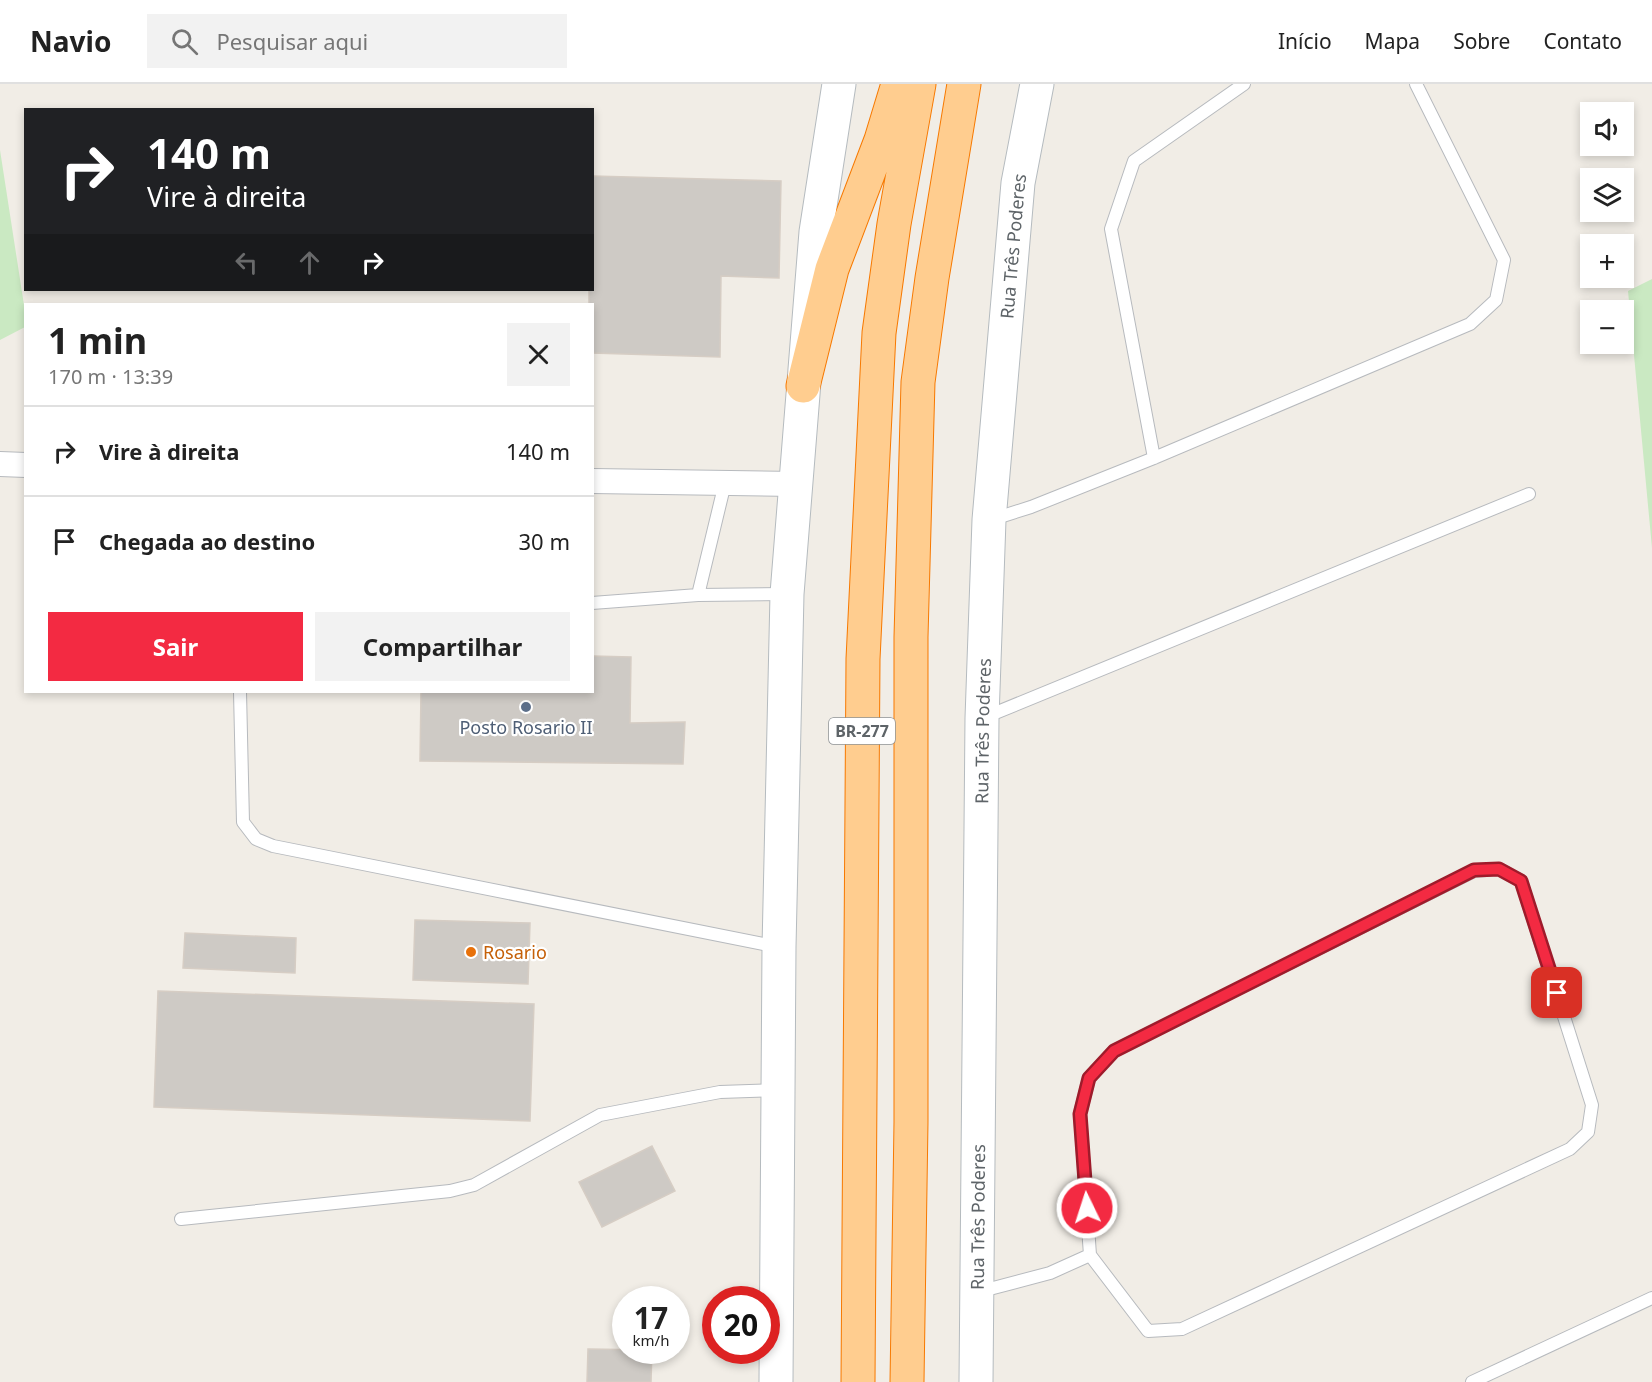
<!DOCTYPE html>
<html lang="pt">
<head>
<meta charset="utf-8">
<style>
	body { margin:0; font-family:"Noto Sans",sans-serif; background:#f2f2f2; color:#222; height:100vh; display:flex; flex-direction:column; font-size:22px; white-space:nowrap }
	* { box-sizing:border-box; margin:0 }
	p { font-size:20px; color:#767676 }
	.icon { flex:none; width:33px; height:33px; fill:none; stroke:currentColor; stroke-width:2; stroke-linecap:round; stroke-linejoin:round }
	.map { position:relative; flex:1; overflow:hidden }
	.panel { position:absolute; left:24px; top:219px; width:570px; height:390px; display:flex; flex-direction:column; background:#fff; border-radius:0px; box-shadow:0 3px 9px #0003 }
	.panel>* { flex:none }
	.top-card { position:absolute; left:24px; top:24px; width:570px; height:183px; border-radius:0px; box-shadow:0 3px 9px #0003; background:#202124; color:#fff; overflow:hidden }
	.fabs { position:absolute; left:1580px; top:18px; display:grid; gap:12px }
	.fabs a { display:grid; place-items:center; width:54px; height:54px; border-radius:0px; background:#fff; box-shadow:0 3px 9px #0003; font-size:30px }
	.speed { position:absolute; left:612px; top:1202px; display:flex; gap:12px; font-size:30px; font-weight:700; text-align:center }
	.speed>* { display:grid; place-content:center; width:78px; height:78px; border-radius:50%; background:#fff; box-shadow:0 3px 9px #0003; line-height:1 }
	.speed small { font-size:15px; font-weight:400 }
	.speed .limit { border:9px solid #d22; background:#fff; color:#111 }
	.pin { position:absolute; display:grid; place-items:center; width:51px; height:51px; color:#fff; margin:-26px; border-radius:12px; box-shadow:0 3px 9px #0006 }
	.me { position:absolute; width:66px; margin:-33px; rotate:356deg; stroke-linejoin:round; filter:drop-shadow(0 0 4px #0008) }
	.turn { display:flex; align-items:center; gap:21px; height:126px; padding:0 24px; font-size:27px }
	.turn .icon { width:78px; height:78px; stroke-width:2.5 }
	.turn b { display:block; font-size:42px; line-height:51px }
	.lanes { display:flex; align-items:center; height:57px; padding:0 24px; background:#0003; justify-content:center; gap:30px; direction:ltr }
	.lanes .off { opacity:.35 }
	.round { display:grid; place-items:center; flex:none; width:63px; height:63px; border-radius:0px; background:#f2f2f2 }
	.head { display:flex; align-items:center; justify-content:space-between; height:102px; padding:0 24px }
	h1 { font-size:36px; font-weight:700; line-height:45px }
	.action { display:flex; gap:12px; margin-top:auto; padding:12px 24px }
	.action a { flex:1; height:69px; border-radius:0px; background:#f32a42; color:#fff; font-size:24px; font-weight:700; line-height:69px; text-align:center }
	.action a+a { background:#f2f2f2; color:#222 }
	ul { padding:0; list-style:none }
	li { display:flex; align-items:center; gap:18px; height:90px; padding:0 24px; border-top:2px solid #e0e0e0 }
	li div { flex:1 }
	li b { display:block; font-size:22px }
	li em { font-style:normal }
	header { display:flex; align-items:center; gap:36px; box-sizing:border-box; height:84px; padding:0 30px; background:#fff; border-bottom:2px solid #e0e0e0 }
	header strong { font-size:28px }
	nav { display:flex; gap:33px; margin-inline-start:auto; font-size:21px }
	.search { width:420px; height:54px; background:#f2f2f2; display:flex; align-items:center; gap:15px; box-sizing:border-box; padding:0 21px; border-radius:0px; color:#767676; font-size:22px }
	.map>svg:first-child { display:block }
</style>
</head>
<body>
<header>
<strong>Navio</strong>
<div class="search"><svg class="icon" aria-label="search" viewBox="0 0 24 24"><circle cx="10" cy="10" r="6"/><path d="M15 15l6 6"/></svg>Pesquisar aqui</div>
<nav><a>Início</a><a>Mapa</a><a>Sobre</a><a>Contato</a></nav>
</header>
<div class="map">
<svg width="1652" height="1298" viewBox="0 0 1652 1298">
	<rect width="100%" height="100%" fill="#f1ede6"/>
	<path fill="#cae9c2" d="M0,66L26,234L25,243L0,256Z
		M1652,195V464L1628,207Z"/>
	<path fill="#cecac5" stroke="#d6cdc4" stroke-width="1.5" d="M592,92L781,97L779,194L721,192L720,273L592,269V220H589V206H592Z
		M592,572L631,573L630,639L685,638L683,680L420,677L421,608H592Z
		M415,836L530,839L528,900L413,896Z
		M185,849L296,854L295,889L183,884Z
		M158,907L534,920L530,1037L154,1023Z
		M652,1062L675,1107L602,1143L579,1098Z
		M588,1265L652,1266L651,1298H587Z"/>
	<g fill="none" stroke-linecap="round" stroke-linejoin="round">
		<g stroke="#b7babe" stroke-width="14">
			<path id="lane" d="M1154,374L1111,145L1134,77L1244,0
				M990,436L1031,423L1154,374L1470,240L1496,216L1504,176L1416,0
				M698,511L725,399
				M592,519L698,511L786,510
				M240,608L243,738L256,755L273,762L778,863
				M983,634L1529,410
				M181,1135L450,1107L474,1101L600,1031L720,1008L777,1006
				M978,1208L1050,1189L1090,1171L1148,1247L1182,1245L1570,1065L1588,1048L1592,1021L1521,797L1499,785L1474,787L1114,967L1089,994L1080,1030L1090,1171
				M1472,1298L1652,1214"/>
		</g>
		<g stroke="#b7babe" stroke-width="26">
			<path id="street" d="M0,380L26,381
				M592,397L796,400"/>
		</g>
		<g stroke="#b5bbbf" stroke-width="35">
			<g id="secondary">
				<path d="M776,1298L779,863L787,510L816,148L839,0"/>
				<path id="s1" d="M976,1298L982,634L989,436L1018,99L1037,0"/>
			</g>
		</g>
		<g stroke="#f77900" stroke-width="35">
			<path id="highway" d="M803,302L832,185L881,56L898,0
				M858,1298L863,575L879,249L894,140L919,0
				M907,1298L911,1038V553L918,298L932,194L964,0"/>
		</g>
		<use href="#lane" stroke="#fff" stroke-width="12"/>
		<use href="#street" stroke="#fff" stroke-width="24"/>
		<use href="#secondary" stroke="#fff" stroke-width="33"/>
		<use href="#highway" stroke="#ffcd8f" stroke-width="33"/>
	</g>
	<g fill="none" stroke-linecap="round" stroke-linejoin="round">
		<g stroke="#9e1b2b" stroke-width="15">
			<path id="route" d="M1087,1124L1080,1030L1089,994L1114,967L1474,786L1499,785L1521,797L1557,909"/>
		</g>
		<use href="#route" stroke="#f32a42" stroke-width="10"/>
	</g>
	<circle fill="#5c6f8a" stroke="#fff" stroke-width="2" cx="526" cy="623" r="6"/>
	<circle fill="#e8710a" stroke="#fff" stroke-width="2" cx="471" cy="868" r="6"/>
	<g text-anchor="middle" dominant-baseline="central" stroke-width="4.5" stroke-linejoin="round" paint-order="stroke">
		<rect fill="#fff" stroke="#8e9295" stroke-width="1.5" x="829" y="634" width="66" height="26" rx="4.5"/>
		<g font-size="16" font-weight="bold" fill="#5e6468">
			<text x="862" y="647">BR-277</text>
		</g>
		<g font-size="18" fill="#5e6468" stroke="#fff">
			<text stroke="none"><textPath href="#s1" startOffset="1137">Rua Três Poderes</textPath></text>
			<text stroke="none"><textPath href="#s1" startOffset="651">Rua Três Poderes</textPath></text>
			<text stroke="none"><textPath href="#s1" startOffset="165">Rua Três Poderes</textPath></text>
		</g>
		<g font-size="18" fill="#4e5e75" stroke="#fff">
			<text x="526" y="643">Posto Rosario II</text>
		</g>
		<g font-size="18" fill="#c56008" stroke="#fff" text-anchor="start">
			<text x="483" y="868">Rosario</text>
		</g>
	</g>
</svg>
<div class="fabs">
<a><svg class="icon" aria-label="sound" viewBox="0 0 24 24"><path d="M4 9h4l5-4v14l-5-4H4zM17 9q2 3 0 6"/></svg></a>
<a><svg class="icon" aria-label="layers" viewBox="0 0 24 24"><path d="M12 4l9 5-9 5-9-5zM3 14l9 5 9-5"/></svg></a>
<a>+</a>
<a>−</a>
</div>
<div class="speed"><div>17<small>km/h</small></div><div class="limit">20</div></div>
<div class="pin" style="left:1557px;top:909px;background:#d93025"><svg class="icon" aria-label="arrive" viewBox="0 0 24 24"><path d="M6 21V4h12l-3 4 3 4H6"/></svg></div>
<svg class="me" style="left:1087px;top:1124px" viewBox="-20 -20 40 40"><circle r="17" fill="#f32a42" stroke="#fff" stroke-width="3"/><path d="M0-11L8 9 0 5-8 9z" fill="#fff"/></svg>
<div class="top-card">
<div class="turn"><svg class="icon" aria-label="right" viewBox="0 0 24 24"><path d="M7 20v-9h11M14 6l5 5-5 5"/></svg><div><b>140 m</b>Vire à direita</div></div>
<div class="lanes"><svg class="icon off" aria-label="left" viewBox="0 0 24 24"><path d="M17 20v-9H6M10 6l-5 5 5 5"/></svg><svg class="icon off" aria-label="ahead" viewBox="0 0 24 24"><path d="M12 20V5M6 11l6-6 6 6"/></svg><svg class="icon" aria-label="right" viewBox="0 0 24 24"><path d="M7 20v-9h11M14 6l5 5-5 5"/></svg></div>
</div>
<section class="panel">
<div class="head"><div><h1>1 min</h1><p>170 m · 13:39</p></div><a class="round"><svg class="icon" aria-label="close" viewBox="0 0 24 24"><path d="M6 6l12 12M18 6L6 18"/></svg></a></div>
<ul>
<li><svg class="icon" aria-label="right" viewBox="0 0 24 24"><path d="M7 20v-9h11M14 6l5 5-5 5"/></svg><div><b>Vire à direita</b></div><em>140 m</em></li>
<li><svg class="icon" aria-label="arrive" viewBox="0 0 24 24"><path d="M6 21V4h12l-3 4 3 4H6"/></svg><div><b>Chegada ao destino</b></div><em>30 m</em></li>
</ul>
<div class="action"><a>Sair</a><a>Compartilhar</a></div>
</section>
</div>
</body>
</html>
